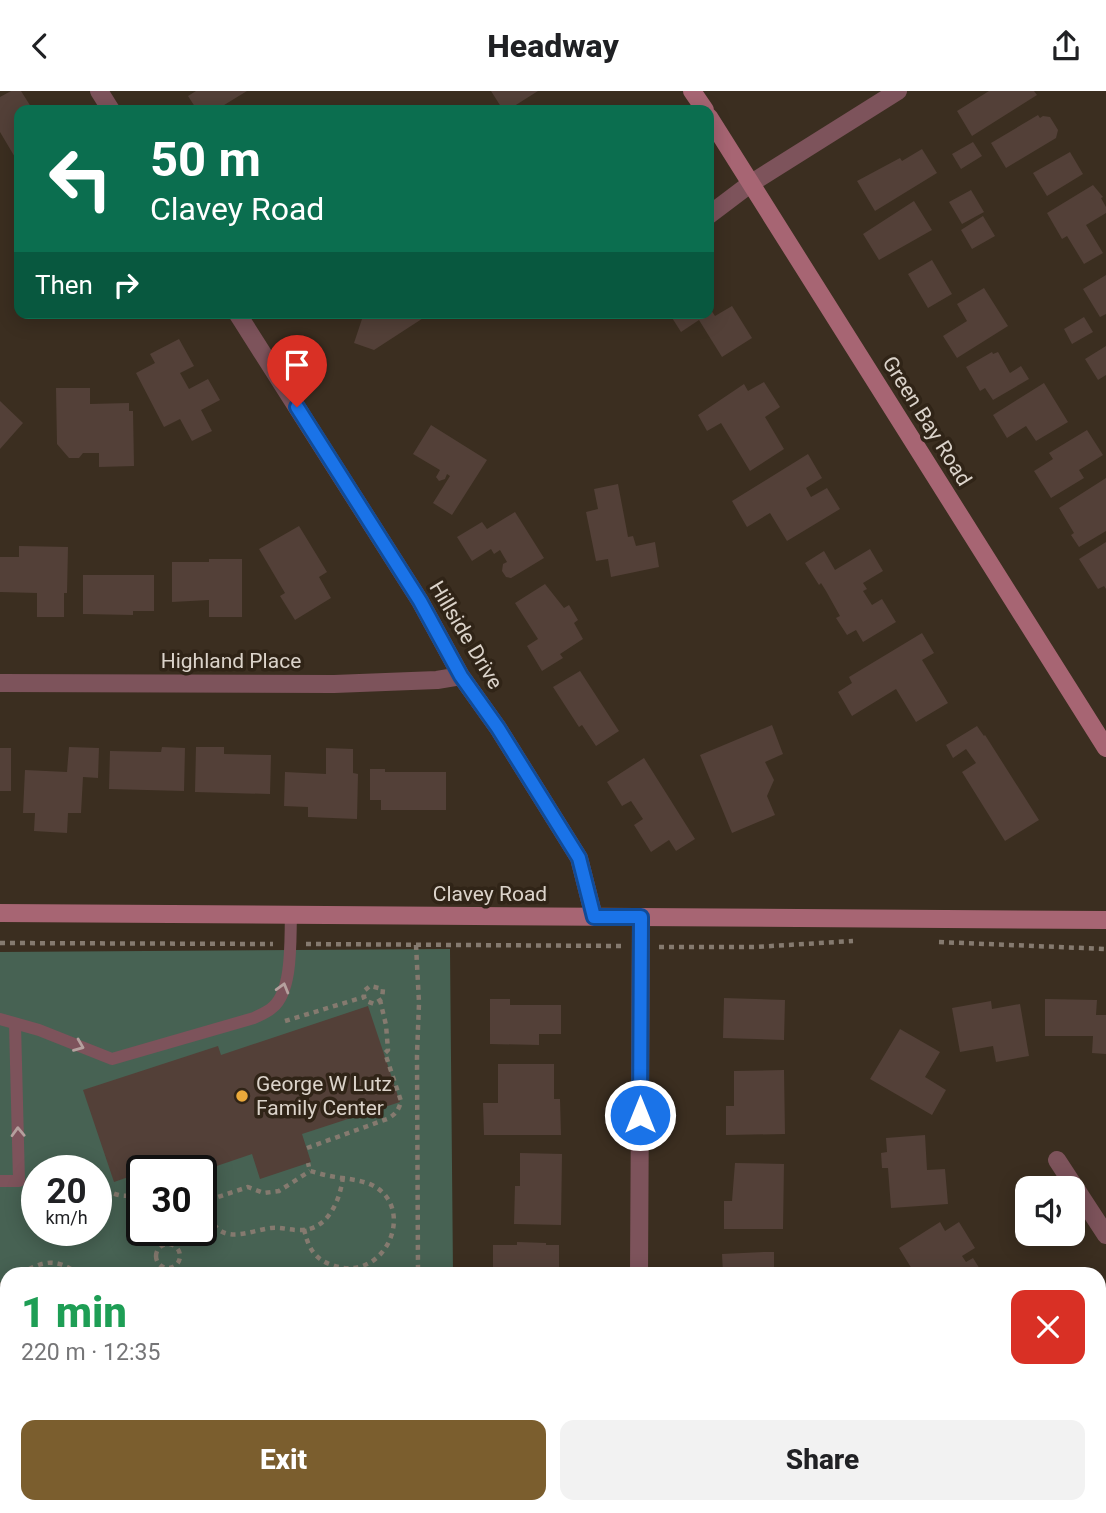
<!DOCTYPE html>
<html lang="en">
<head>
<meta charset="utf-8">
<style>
	body { margin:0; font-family:Roboto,sans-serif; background:#f2f2f2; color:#202124; height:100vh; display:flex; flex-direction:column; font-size:26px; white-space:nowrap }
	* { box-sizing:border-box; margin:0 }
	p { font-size:23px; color:#757577 }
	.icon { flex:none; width:38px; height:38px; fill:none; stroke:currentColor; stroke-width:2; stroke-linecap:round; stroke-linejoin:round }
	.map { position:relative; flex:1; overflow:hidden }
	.side { position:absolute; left:0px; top:1176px; width:1106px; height:247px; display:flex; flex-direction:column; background:#fff; border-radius:21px 21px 0 0; box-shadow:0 4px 18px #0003 }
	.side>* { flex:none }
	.top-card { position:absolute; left:14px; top:14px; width:700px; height:214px; border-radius:14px; box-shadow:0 4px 18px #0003; background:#0b6e4f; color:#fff; overflow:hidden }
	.buttons { position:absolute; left:1015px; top:1085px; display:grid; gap:14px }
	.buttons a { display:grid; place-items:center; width:70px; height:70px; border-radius:14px; background:#fff; box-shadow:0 4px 18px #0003; font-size:35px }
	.speed { position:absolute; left:21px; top:1064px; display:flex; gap:14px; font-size:35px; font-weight:700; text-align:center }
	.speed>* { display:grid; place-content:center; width:91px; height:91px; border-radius:50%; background:#fff; box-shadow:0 4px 18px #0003; line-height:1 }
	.speed small { font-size:18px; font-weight:400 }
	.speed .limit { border:4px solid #111; border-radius:10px; background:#fff; color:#111 }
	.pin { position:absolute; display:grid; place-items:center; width:60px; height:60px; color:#fff; margin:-72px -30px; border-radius:50% 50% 50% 0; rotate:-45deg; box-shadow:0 0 7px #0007 }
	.pin .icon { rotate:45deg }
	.me { position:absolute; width:77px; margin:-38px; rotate:0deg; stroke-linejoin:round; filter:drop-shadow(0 0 5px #0008) }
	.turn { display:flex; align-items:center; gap:24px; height:147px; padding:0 21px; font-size:32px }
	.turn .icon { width:91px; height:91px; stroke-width:2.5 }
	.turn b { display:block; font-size:49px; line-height:60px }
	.then { display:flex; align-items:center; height:66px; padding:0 21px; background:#0003; gap:14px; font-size:26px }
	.round { display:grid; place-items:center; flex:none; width:74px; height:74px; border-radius:14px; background:#f2f2f2 }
	.headline { display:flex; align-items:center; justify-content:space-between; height:119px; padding:0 21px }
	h1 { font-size:42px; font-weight:800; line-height:52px; color:#1e9e55 }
	.action { display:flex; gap:14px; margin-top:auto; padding:14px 21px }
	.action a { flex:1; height:80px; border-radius:14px; background:#7b5e2e; color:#fff; font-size:28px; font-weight:800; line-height:80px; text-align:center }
	.action a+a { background:#f2f2f2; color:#202124 }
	header { display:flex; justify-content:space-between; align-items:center; height:91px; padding:0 21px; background:#fff; font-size:32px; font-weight:800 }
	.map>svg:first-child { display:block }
</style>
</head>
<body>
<header><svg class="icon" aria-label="back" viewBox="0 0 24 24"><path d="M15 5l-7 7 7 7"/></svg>Headway<svg class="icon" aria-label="share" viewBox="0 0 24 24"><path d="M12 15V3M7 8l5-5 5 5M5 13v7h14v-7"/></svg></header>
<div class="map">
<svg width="1106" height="1422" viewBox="0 0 1106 1422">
	<rect width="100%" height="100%" fill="#3b2e20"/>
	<path fill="#476253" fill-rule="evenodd" d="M450,858L453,1183H7V1416H180L170,1422H0V861ZM37,1080H96V1139H37ZM142,1080H201V1139H142Z"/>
	<path fill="#534038" d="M11,0H21L33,19H19V66L16,68L0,41V6Z
		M196,0H247L216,19H197L188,5Z
		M491,0H538L508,19H503Z
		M989,0H1034L1037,4L972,45L957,20Z
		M1038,24L1040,27L1043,25L1050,26L1058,39L1056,47L1006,77L991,52Z
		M973,51L982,65L961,78L952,63Z
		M922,58L937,82L875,120L857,90L900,67L902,70Z
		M1070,61L1083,83L1047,105L1033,82Z
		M1093,94L1103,106L1101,107L1106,116V122L1086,134L1103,162L1084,173L1067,145L1062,148L1047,122Z
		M971,99L984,121L962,133L949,111Z
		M914,110L932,139L879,169L863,143Z
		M983,125L995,145L972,158L961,139Z
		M932,169L952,203L928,217L908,183Z
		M1106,184V223L1100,226L1083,198Z
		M984,197L1008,235L957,267L943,245L967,230L957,213Z
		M732,215L752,247L722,266L699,229L681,241L669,222H709V216L715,225Z
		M364,222H431L374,259L354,252Z
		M1084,226L1093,241L1072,253L1064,238Z
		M179,248L194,275L180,282L189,298L208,288L220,309L201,319L212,340L192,350L180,328L164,336L136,282L155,272L150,263Z
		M1106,255V284L1098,289L1085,268Z
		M992,261L993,263L998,261L1010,282L1021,275L1029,288L993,309L985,297L980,300L966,276Z
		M764,291L780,316L765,326L784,358L750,380L721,332L707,340L698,324L744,293L748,300Z
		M1044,292L1068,331L1036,350L1026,335L1007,347L993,324Z
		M56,297H90V313L129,312V320H133L134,375L99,376V362H83L79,367H69L57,353Z
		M0,310L23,332L0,358Z
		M431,334L487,369L452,424L433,412L450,385L447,383L445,388L439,390L436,386L440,379L413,363Z
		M1087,339L1103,364L1079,379L1084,387L1051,407L1034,380L1053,368L1049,362Z
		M808,363L822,387L806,397L811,406L827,397L840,418L787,450L770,422L747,436L732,410Z
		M1106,387V440L1079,456L1071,444L1074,442L1059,417Z
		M618,393L628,446L633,445L636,455L655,451L659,476L611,486L608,468L596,470L586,421L598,418L594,398Z
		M515,421L544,467L511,487L506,486L502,480L503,473L507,471L500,459L494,463L491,458L472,470L457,446L482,431L487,438Z
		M299,435L327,481L319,486L331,507L295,529L280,505L285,502L259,458Z
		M1106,451V498L1104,495L1098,498L1079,468Z
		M19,455L68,456L67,502H64V526H37V502L0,501V466H19Z
		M870,458L883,480L863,492L867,498L863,500L872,514L882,508L896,531L863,551L856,539L847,544L836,527L840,525L826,500L821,492L819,494L805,472L824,460L835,479Z
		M209,468H242V526H209V509L172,511V471H209Z
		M83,484H154V520H133V524L83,523Z
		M545,493L564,517L569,514L578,529L574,532L583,548L560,563L563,567L542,580L527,555L538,548L515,512Z
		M922,542L934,562L922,569L948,612L916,631L896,598L852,625L838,601L852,592L849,586Z
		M580,580L619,640L596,655L582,634L579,636L553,596Z
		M772,634L783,663L765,671L774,689L767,705L775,724L732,742L700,664Z
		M977,635L984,645L985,644L1039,729L1005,750L962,681L976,672L966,658L953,667L946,654Z
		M69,656L99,657L98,687L83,686L81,722H68L67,742L34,740L35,722H23L25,679L67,681Z
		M162,656L185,657L184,700L109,698L110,660L161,661Z
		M196,656H224V663L271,664L270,703L195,701Z
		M0,657H11V700H0Z
		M326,657L353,658V682L358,683L357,728L308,726V716L284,715L285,681L326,683Z
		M644,667L695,748L676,760L669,749L651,761L634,734L643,728L631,710L622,715L607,691Z
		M370,678H385V681H446V719H381V709H370Z
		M724,907L785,909L784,949L723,947Z
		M490,908H510V914H561V943H539V954L490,953Z
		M1045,908L1097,909L1096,924H1106V963L1092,962L1093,945H1045Z
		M991,910L992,918L1020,913L1029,965L996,971L993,955L960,961L952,917Z
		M368,915L400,1011L302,1043L311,1071L260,1088L252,1063L202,1080H182L178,1069L114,1091L83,999L218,955L221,964Z
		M900,938L940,961L925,986L946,999L932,1024L870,988Z
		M498,973H554V1008H560L561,1044H484L483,1012H498Z
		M784,979L785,1043L726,1044V1015H734V980Z
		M925,1044L927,1079L945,1078L948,1113L891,1117L888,1077H882L881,1062L887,1061L886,1047Z
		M520,1062L562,1063L561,1134L514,1133L515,1095H520Z
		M735,1072L784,1073L783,1138H724V1110H732Z
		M940,1131L945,1140L959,1131L975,1157L962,1165L966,1171L973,1167L983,1183H915L899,1157Z
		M517,1151L546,1152V1154H559V1180L541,1179V1183H493V1154H517Z
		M764,1161H774V1183H723L722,1163Z
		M1099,1292L1103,1299L1106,1297V1326L1099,1331Z
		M1106,1350V1422H1093L1089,1416H1099V1354Z
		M297,1416H324L328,1422H287Z
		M358,1416H394L398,1422H361Z
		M896,1416H957L947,1422H902Z"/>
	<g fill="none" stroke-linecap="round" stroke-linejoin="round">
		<path stroke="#857a6f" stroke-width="4.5" stroke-dasharray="5 5" stroke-linecap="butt" d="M939,851L1106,858
			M0,852L273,853
			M306,853L623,855
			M416,854L419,912L417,964L418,1183
			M659,856H755L853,850
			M285,930L364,906V900L370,895L383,898L382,908L374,913L366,910L364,906
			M307,1057L387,1028C395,1024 399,1019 401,1010L385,962L388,959L386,934L380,909
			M96,1094C113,1102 124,1111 142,1099
			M206,1115C209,1120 210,1125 212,1130C224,1154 252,1139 271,1137C281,1136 289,1139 298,1139C327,1141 340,1110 343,1086
			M201,1116L218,1106L248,1096L264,1102L279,1100L310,1080
			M304,1138C308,1156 314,1168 332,1174C385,1194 418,1117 372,1094C361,1089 348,1088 336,1086C327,1085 318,1082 310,1080L308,1072
			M164,1139L166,1153
			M156 1165a12 12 0 1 1 24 0a12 12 0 1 1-24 0Z
			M20,1183C44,1170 54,1166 79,1183
			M0,1194L7,1190
			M0,1239L7,1252
			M0,1275L7,1278"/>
		<path stroke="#7d535b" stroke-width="12" d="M0,928L39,939L112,968L254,927C260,924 268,921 273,916C293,899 290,849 291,824
			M0,1090H19L15,933"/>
		<path stroke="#7d535b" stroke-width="18" d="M99,0L111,19
			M709,124L750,93L898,0
			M237,222L420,510L461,585L498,637L579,767L594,826
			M0,592L334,593L437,589L461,585
			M1057,1069L1106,1144
			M639,1183L641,826
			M787,1416L791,1422
			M567,1422L574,1416"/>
		<path stroke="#a76573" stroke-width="18" d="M692,0L705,19
			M709,26L1106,657
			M0,822L1106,829"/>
	</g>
	<defs><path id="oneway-chevron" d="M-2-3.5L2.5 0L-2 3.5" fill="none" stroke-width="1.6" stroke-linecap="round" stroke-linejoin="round" transform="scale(1.75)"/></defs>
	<g stroke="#b5a09e">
		<use href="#oneway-chevron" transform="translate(283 897) rotate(-74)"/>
		<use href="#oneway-chevron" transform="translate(79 955) rotate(22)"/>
		<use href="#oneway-chevron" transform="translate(18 1041) rotate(-92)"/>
	</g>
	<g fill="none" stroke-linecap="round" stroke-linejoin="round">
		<g stroke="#114b97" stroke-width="18">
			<path id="route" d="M297,316L420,510L461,585L498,637L579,767L594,826H641L640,1024"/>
		</g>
		<use href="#route" stroke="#1a73e8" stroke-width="12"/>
	</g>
	<circle fill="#eba93a" stroke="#302417" stroke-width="2.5" cx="242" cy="1005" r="7"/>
	<g text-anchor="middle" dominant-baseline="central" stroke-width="7" stroke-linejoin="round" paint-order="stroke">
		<g font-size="21" fill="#dbd3ca" stroke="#302417">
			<text transform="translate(927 330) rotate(58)">Green Bay Road</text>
			<text transform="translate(466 544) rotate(59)">Hillside Drive</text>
			<text x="231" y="570">Highland Place</text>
			<text x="490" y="803">Clavey Road</text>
		</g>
		<g font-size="21" fill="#dbd3ca" stroke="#302417" text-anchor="start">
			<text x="256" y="993">George W Lutz<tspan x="256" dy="24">Family Center</tspan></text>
		</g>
	</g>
</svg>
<div class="buttons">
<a><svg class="icon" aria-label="sound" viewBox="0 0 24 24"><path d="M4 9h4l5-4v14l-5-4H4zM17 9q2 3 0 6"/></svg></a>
</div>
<div class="speed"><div>20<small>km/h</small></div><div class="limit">30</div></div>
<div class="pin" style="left:297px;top:316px;background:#d93025"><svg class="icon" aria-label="arrive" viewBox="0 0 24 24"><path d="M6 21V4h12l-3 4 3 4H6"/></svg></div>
<svg class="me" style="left:640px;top:1024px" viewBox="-20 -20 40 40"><circle r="17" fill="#1a73e8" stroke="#fff" stroke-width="3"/><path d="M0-11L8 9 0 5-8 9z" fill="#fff"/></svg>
<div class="top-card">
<div class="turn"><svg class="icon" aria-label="left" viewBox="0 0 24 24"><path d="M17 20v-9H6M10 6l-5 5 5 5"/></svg><div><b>50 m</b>Clavey Road</div></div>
<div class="then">Then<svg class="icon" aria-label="right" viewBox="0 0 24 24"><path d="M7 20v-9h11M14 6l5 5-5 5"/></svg></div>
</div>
<section class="side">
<div class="headline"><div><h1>1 min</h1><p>220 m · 12:35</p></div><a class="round" style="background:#d93025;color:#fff"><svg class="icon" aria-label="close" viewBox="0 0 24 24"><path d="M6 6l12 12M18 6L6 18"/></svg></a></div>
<div class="action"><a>Exit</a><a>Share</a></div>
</section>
</div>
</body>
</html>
